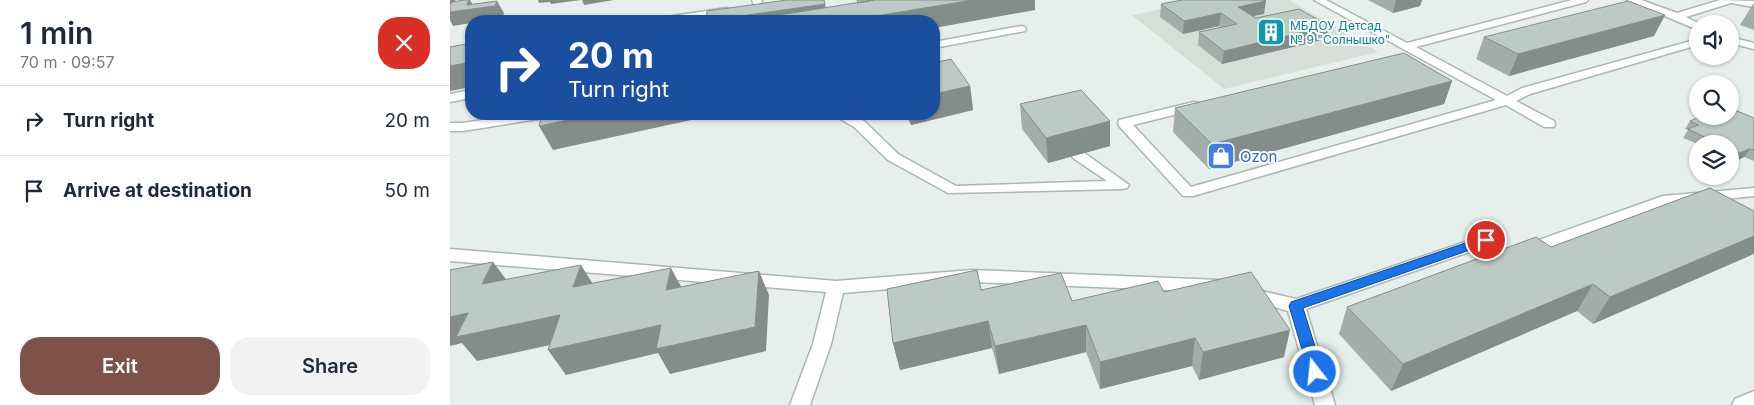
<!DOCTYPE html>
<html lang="en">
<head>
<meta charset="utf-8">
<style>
	body { margin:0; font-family:Inter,sans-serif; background:#f2f2f3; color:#1f2937; height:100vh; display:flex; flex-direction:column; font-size:19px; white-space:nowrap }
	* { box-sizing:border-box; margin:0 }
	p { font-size:16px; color:#747a83 }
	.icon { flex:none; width:28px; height:28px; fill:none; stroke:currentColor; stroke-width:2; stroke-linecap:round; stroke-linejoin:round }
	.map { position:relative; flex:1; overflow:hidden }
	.details { display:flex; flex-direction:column; background:#fff; width:450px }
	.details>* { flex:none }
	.guide { position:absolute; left:15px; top:15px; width:475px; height:105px; border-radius:20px; box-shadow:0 1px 4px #0004; background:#1a4fa0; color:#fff; overflow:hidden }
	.fabs { position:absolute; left:1239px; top:15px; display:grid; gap:10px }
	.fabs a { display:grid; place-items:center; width:50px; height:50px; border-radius:50%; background:#fff; box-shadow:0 1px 4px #0004; font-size:25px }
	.pin { position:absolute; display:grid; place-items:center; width:42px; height:42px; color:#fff; margin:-21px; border:2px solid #fff; border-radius:50%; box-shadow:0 1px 5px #0007 }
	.me { position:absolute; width:55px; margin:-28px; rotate:344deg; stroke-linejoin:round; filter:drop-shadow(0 0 4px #0008) }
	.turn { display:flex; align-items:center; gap:18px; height:105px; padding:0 20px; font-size:22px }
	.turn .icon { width:65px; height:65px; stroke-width:2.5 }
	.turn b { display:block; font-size:35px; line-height:42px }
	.round { display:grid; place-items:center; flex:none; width:52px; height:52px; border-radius:20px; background:#f2f2f3 }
	.headline { display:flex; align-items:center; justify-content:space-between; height:85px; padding:0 20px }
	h1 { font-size:30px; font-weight:600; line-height:38px }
	.primary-button { display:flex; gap:10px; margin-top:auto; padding:10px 20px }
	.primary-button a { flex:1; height:58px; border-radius:20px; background:#7f5249; color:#fff; font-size:20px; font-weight:600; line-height:58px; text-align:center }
	.primary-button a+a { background:#f2f2f3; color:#1f2937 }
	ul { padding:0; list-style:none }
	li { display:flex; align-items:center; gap:15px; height:70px; padding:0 20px; border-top:1px solid #e0e1e3 }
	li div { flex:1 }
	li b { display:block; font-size:19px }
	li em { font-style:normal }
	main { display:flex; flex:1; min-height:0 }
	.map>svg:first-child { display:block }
</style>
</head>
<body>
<main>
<section class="details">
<div class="headline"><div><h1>1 min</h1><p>70 m · 09:57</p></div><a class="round" style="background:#d93025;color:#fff"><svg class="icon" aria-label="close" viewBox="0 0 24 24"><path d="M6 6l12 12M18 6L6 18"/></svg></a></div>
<ul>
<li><svg class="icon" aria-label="right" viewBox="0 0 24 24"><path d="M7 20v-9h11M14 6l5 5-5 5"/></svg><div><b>Turn right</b></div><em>20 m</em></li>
<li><svg class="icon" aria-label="arrive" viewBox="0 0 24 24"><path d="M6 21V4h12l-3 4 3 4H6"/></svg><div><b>Arrive at destination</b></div><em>50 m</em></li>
</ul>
<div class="primary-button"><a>Exit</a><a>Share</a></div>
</section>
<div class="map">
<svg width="1304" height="405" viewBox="0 0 1304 405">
	<rect width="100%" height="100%" fill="#e6efeb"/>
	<path fill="#d4dfda" d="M759,0H839L928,52L774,89L682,15Z"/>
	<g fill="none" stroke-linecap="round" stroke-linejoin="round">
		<g stroke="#a8b8b2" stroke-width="3">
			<path id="minor" d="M302,0H312L311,8H305Z
				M864,0H876L957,43L1122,0H1138L1136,2L966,47L1057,96L1072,88L1248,39V45L1080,94L1066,101L1104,121L1105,124L1104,127H1094L1056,105L743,196H733L669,126L668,123L669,120L744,102L748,103L750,106L748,109L683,125L741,187L1046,100Z
				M1177,0H1191L1227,13L1270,0L1304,1V7L1281,3L1236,17L1250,24H1248V30Z
				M276,8L279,9V13L228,21H205L210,18Z
				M571,26L575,27L576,29L575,31L484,48V42Z
				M1280,37L1304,43V49L1280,43Z
				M21,90V98L0,102V94Z
				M72,114H100L94,118L13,131H0V123H13Z
				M385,114H400L414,121L448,154L506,186L657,181L623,158L621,155L623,152H633L679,185L677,188L672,189L498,193L438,160L404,127L387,117Z
				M1304,188V196L1215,205L1084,254L1078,255L1072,254L1070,250L1072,246L1213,196Z
				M1036,235L1042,236L1044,240L1042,244L856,309L885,405H865L838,311L793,298L790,294L793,290L799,288L846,299Z
				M0,249L386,281L522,270L769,280L775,282L778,286L775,290L769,292L522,282L393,293L381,344L360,405H340L363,344L376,292L0,261Z
				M1304,391V405H1282L1285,399Z"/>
		</g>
		<use href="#minor" fill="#fff" fill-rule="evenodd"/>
	</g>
	<path fill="#a1aea9" d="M918,0H972L970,6L943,13Z
		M711,4L814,14L803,16L806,18L879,26L876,39L772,64L748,45L749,32L771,27L769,26L733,34L710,17Z
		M1303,4H1304V30L1290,25Z
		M1204,36L1059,76L1026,59L1034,37Z
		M1002,81L994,104L759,169L723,132L725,108Z
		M520,86L523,110L461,125L455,114H484Z
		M570,104L660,121V146L598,163L572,129Z
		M1304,118V161L1294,157L1284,162L1280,160V144H1248L1233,138L1238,130L1235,129L1240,121Z
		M1260,188L1143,324L1127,311L941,391L889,334L897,307L1101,247Z
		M531,290L622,301L714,292L834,357L749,380L742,366L650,389L636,352L549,374L542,348L450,370L443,343Z"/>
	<path fill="#838d89" d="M0,0H5L6,3L0,10Z
		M19,0H20L25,9L47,1L54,13L52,18L32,21H21V23L3,26L0,20V12L17,5Z
		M88,0H131L101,4L100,2L89,3Z
		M132,0H164L134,5Z
		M523,0H585V10L484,28V21H396Z
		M946,0H972L970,6L943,13Z
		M816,1L814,14L787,19L788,7Z
		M375,4L378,16L344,21H256Z
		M771,13L769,26L733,34L734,21Z
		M1215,15L1204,36L1059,76L1068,54Z
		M879,26L876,39L772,64L774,51Z
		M21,62V87L0,91V66Z
		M1002,81L994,104L759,169L762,144Z
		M520,86L523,110L461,125L459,114H484V94Z
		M147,114H269L103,150L89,126Z
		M660,121V146L598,163L596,138Z
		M1300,149L1294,157L1284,162L1289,153Z
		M1304,236V254L1143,324L1160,297Z
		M43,262L61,286L32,284Z
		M131,265L146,289L123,287Z
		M221,268L234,292L216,290Z
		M309,271L319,295L316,351L220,374L208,353L116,375L98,350Z
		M1143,284L1127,311L941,391L953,364Z
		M18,313L110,315L127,339L27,361L12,343L0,346V317Z
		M538,321L542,348L450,370L443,343Z
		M636,325V352L549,374L545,346Z
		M840,330L834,357L749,380L753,352Z
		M745,338L742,366L650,389V362Z"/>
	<path fill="#bbcac4" stroke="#838d89" d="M14,0H19L17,5L47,1L45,6L0,12V5L2,2Z
		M337,0H374L375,4L256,21L257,11Z
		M407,0H424L408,3Z
		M424,0H523L396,21H291Z
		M732,0H813L816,1L788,7L806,18L849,9L879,26L774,51L749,32L787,24L771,13L734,21L711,4Z
		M1178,1L1215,15L1068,54L1034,37Z
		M187,18L186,21H165Z
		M21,43V62L0,66V47Z
		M954,53L1002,81L762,144L725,108Z
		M501,59L520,86L484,94V63Z
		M631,90L660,121L596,138L570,104Z
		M1280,108L1304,118V150L1300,149L1289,153L1280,149V144H1269L1238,129L1249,125L1240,121L1252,116H1280Z
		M92,114H147L89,126Z
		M1260,188L1304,211V236L1160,297L1143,284L953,364L897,307L1086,237L1101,247Z
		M43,262L32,284L131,265L123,287L221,268L216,290L309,271L305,327L206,349L211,325L98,350L110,315L6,337L18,313L0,317V270Z
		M527,270L531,290L611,273L622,301L708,281L714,292L801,272L840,330L753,352L745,338L650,362L636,325L545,346L538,321L443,343L437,289Z"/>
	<path fill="#1a73e8" stroke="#114b97" d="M1036,236L1042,240L1040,243L853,308L873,372L871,376L865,378L860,376L839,306L841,302Z"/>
	<defs>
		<g id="building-square" transform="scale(1.4375)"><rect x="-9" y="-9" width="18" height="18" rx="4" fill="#0f9aa8" stroke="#f7fbf9"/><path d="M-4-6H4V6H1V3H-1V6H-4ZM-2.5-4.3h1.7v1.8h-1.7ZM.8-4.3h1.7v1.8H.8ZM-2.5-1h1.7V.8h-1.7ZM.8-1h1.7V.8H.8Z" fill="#fff"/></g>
		<g id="shop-square" transform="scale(1.4375)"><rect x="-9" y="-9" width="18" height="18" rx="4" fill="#3f7fe0" stroke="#f7fbf9"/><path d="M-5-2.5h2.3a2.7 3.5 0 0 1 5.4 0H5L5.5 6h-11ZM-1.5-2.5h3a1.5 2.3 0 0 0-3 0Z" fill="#fff"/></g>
	</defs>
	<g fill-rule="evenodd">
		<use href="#building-square" x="821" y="32"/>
		<use href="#shop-square" x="771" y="156"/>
	</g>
	<g text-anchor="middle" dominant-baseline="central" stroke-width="4" stroke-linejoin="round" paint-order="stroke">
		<g font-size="12" fill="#0d838f" stroke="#f7fbf9" text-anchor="start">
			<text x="840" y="25">МБДОУ Детсад<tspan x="840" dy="14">№ 9 "Солнышко"</tspan></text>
		</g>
		<g font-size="15" fill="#366cbe" stroke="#f7fbf9" text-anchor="start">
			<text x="790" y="156">Ozon</text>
		</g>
	</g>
</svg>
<div class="fabs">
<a><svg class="icon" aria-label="sound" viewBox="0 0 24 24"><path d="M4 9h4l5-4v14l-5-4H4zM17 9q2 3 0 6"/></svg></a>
<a><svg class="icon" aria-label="search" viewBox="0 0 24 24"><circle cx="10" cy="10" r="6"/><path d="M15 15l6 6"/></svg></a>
<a><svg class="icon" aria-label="layers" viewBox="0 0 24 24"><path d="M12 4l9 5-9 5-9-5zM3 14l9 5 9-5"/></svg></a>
</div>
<div class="pin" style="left:1036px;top:240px;background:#d93025"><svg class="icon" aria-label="arrive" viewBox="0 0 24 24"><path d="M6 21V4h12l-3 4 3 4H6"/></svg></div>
<svg class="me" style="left:865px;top:372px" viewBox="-20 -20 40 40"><circle r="17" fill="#1a73e8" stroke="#fff" stroke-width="3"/><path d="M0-11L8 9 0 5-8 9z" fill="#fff"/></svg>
<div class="guide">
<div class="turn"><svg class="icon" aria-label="right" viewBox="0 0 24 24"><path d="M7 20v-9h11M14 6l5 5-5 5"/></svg><div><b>20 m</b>Turn right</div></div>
</div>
</div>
</main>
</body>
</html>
